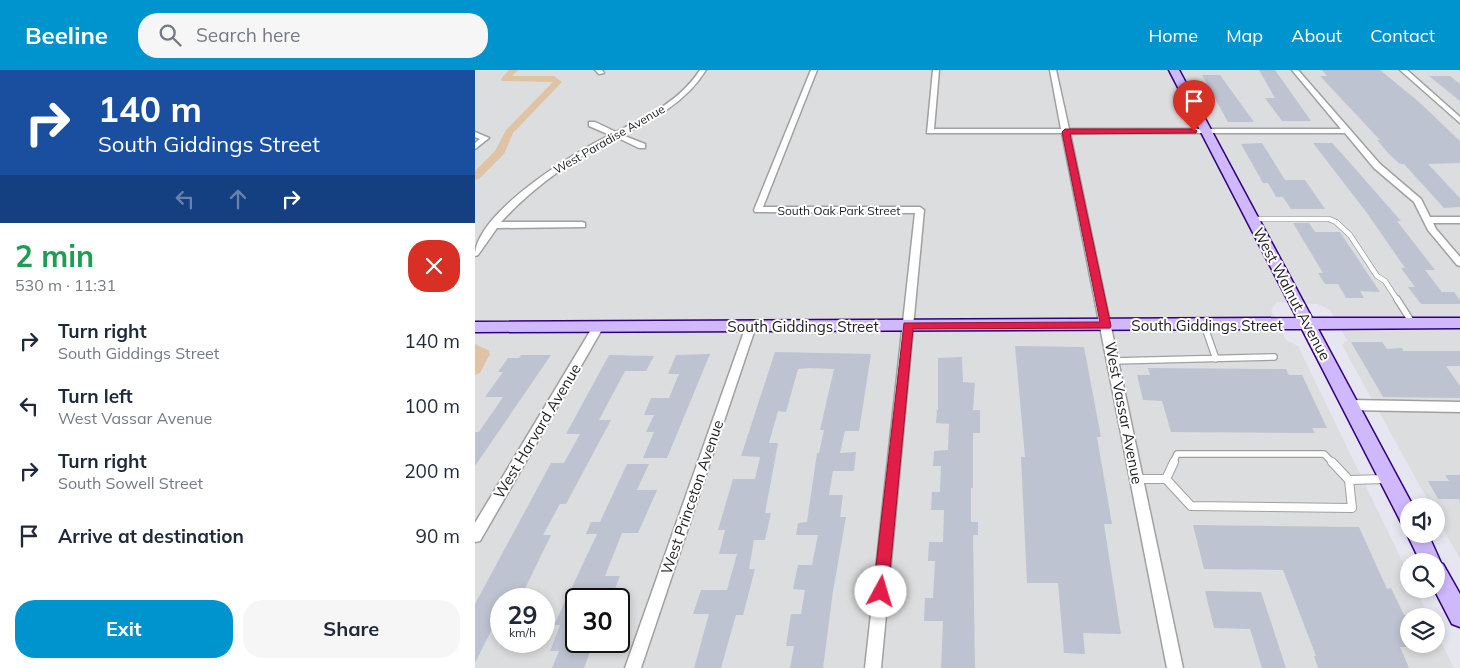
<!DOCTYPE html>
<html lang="en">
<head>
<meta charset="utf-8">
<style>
	body { margin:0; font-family:Mulish,sans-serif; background:#f6f6f7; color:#1f2937; height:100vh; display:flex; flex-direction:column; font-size:19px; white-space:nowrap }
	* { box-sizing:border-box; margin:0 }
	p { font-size:16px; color:#747a83 }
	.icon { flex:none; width:28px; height:28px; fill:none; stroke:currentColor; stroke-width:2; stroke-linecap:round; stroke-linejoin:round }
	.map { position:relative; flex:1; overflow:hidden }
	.details { display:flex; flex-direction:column; background:#fff; width:475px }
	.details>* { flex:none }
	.guide { background:#1a4fa0; color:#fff; overflow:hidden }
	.fabs { position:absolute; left:925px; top:428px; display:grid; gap:10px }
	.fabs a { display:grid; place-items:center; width:45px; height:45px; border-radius:50%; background:#fff; box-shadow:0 2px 8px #0003; font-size:25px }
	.speed { position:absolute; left:15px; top:518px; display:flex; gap:10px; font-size:25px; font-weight:700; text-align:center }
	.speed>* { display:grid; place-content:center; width:65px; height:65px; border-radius:50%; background:#fff; box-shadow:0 2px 8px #0003; line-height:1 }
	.speed small { font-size:12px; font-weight:400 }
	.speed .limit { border:2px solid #111; border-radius:8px; background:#fff; color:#111 }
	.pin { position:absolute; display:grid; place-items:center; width:42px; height:42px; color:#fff; margin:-51px -21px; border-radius:50% 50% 50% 0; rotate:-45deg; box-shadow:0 0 5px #0007 }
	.pin .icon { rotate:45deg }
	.me { position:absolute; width:55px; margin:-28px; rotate:6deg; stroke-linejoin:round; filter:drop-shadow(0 0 4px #0008) }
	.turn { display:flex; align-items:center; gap:18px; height:105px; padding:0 15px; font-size:22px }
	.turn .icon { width:65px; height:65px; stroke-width:2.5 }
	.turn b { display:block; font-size:35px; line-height:42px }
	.lanes { display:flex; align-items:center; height:48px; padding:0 15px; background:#0003; justify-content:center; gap:25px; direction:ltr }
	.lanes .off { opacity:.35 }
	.round { display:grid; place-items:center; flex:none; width:52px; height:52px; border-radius:20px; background:#f6f6f7 }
	.head { display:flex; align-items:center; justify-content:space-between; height:85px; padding:0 15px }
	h1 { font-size:30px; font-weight:700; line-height:38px; color:#1e9e55 }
	.primary-button { display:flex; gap:10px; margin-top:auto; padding:10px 15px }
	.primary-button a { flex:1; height:58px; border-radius:20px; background:#0094cf; color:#fff; font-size:20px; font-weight:700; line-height:58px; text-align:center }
	.primary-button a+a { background:#f6f6f7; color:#1f2937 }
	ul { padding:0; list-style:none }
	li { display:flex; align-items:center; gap:15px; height:65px; padding:0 15px }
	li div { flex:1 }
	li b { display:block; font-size:19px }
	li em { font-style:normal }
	header { display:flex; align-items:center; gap:30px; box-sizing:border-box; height:70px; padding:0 25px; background:#0094cf; color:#fff }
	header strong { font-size:24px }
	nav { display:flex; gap:28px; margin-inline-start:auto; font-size:18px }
	.search { width:350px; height:45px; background:#f6f6f7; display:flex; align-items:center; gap:12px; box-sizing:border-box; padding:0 18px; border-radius:20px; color:#747a83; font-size:19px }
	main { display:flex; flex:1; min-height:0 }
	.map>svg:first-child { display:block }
</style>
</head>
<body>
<header>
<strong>Beeline</strong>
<div class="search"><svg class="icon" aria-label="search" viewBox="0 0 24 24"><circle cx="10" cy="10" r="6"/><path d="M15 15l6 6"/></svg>Search here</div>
<nav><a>Home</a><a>Map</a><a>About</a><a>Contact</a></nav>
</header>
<main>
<section class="details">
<div class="guide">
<div class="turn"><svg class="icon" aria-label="right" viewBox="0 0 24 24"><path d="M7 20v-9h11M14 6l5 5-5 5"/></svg><div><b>140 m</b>South Giddings Street</div></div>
<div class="lanes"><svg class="icon off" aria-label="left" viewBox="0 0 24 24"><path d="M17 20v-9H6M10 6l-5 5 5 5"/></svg><svg class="icon off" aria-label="ahead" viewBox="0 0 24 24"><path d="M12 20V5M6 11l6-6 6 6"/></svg><svg class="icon" aria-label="right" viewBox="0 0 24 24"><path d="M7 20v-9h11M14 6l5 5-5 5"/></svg></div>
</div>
<div class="head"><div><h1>2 min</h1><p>530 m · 11:31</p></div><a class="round" style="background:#d93025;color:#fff"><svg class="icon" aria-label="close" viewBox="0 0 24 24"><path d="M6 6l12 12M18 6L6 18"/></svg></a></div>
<ul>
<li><svg class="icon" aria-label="right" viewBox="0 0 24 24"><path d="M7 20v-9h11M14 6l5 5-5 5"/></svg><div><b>Turn right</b><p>South Giddings Street</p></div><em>140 m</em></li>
<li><svg class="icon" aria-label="left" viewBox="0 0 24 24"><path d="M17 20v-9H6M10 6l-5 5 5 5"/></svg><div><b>Turn left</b><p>West Vassar Avenue</p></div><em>100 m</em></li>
<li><svg class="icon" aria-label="right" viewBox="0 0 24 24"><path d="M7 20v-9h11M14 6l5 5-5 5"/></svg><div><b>Turn right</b><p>South Sowell Street</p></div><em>200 m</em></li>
<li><svg class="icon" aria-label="arrive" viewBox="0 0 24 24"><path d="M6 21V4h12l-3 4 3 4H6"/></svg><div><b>Arrive at destination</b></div><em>90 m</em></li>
</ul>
<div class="primary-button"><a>Exit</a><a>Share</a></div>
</section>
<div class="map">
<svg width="985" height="598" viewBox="0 0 985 598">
	<rect width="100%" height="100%" fill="#e5e6f0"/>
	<path fill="#dcddde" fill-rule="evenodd" d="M0,0H985V489L961,446V436H956L867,275L872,270L855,240L843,234L802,232L796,240L811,270L823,276L934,505V519H940L954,546H934V574H961V562L979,598H0ZM26,529H69V571H26ZM101,529H144V571H101Z"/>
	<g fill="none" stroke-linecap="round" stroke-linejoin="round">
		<path fill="#e0c3a4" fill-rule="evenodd" d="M34,0H43L37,6H79L87,12L38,63L29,84L4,109L0,110V101L20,81L31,60L78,12L27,11L26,9Z
			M0,274L13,280L15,284L5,303L0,305Z"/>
	</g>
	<path fill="#bec3d1" d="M784,0H800L836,51H807L790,28H800Z
		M847,0H905L943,31L985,71V93L953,94L985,128V137L969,138L929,94H925L914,84L902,70H905L845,6H852Z
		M727,5H745L779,52H753Z
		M954,6H975L985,14V31Z
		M787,73L810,110H830L850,139H816L808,127H801L793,113H788L766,74Z
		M838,73H857L869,86L926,151H922L960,200H950L967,222H979L985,230V234H946L933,217H940L926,198H930L892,143Z
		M818,153H834L840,162H865L905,222L885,221L889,228H871L863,214H850L843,203H848Z
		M876,272H907L912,279L927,278L928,281H985V296H971L985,316V328L908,327Z
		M540,276L609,277L626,367H622L637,454H629L646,564L608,563L610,584L589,583L583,513H552L546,387H550Z
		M300,282L396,284L384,361H370L365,383L381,382L379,401H358L354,425H368L365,447H371L358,521L348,598H315L319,576H311L316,544H326L330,520L318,519L323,495H337L343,465H321L323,453L332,452L342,383H344L349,360H345L359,299L335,298L323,299L311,342L303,341L294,373H303L290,443H296L290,470H279L274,499H280L268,545H261L246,598H219L234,544H218L226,520H252L262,484H244L250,460H243L258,409H280L285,387L266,386Z
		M235,284L192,388H168L179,362H171L179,345H169L176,328H194L204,304H193L201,285Z
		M46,285H76L0,396V362H4L28,327H10L28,302H23L33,288H44Z
		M134,285L179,286L171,301H150L124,350H136L91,434H85L68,465H76L45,529H26V551H21L0,593V534L76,393H89L105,364H91Z
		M487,287L488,312L500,313L498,340H505V363H498V418H496V452H503V465H498L500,598H466L468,551H449L450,528H458L460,491H453L454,472H468L469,440H456L457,422H465L466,396H458L459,381L473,380L474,354L461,353L462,340H463V288Z
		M673,298L811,299L814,305H827L852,358H837L840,363L696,362L687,331L668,330L662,305H675Z
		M152,394H174L162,420H182L163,463H147L130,506H145L136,529H101V571H119L109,598H77L84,581H75L85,555H79L122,464H111L116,452H125Z
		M970,405H985V432L984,429H963L953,411H974Z
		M718,455L884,457L912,519L916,518L929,545H934V577H925L934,598H843L839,586H841L808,500L729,499Z
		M730,521L786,522L811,598H787L775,559L739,558Z"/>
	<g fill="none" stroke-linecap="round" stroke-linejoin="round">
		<g stroke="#a0a0a0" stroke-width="6">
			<path id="lane-far2" d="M778,149H854L861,152L875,165L902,206L910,211L923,231"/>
		</g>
		<g stroke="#a0a0a0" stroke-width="8">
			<path id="lane-far1" d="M922,229L938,254
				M729,255L741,289
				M638,291L799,287
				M698,393L702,384H849L858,393"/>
		</g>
		<g stroke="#a0a0a0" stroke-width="10">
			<path id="lane" d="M857,392L874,410
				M662,409H691L716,436L877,438L874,410L911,409
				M691,409L699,392"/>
		</g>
		<g stroke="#a0a0a0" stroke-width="3">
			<path id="street" d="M120,0H127L129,3L124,4Z
				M225,0H231C211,32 180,48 147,65L170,74V78H164L141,67C98,89 59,116 26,152H107L110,153V157L22,158L3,185L0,186C0,143 98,83 135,65L114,56V52H120L141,62C173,46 205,31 225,0Z
				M336,0H342L288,137H445L449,140L406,598H390L440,143L280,142L279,140Z
				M458,0H464L459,59H586L575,0H581L594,59H866L817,0H823L905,94L946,129L955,147H985V153H958L961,159L985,187V196L982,195L953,160L939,132L899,98L870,63H595L708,598H692L587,63H452Z
				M925,0H932L985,47V53Z
				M0,62L14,68L0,79V73L5,69L0,67Z
				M124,252L129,256L5,471L0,472V453L120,253Z
				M276,252L281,256L166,598H150L271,256Z
				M875,330L985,332V342L875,340L871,338L869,335L871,332Z"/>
		</g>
		<g stroke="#31017c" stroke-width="3">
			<path id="secondary" d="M694,0H704L837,248H985V258L843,259L938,436H934V457L927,454L827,259L0,262V252L822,248Z
				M934,460V464H953L966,493L968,494L985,524V557L977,554L959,519H961V491H945L932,464Z"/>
		</g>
		<use href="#lane-far2" stroke="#fff" stroke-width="4.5"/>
		<use href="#lane-far1" stroke="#fff" stroke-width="5.5"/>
		<use href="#lane" stroke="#fff" stroke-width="8"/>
		<use href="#street" fill="#fff" fill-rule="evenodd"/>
		<use href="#secondary" fill="#cfb8fc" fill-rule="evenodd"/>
	</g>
	<path fill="#e11d48" stroke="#92132f" d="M719,59L722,61L721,63L595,64L636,256L635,258L438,259L413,522L411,527L406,529L400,527L398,522L429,253L625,252L587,62L590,59Z"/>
	<g text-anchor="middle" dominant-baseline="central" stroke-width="4" stroke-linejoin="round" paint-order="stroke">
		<g font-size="12" fill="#1f1f1f" stroke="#fff">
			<text transform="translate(134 69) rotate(-30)">West Paradise Avenue</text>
			<text x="364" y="140">South Oak Park Street</text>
		</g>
		<g font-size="15" fill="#1f1f1f" stroke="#fff">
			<text transform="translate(817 224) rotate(62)">West Walnut Avenue</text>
			<text x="732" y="255">South Giddings Street</text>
			<text x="328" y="256">South Giddings Street</text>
			<text transform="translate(649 343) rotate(79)">West Vassar Avenue</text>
			<text transform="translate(62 361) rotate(-59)">West Harvard Avenue</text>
			<text transform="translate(217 427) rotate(-71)">West Princeton Avenue</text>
		</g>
	</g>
</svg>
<div class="fabs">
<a><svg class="icon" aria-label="sound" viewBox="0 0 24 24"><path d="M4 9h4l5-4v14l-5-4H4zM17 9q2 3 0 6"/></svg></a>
<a><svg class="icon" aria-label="search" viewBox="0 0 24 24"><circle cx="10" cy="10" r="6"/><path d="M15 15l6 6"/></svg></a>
<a><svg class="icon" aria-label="layers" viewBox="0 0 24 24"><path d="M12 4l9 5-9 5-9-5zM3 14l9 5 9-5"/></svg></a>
</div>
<div class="speed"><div>29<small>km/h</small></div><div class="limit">30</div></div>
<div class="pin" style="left:719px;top:61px;background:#d93025"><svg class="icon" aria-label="arrive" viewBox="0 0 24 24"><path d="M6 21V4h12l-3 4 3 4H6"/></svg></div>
<svg class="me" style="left:406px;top:522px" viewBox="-20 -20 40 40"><circle r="19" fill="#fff"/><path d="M0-13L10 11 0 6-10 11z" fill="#e11d48"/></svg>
</div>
</main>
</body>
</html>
